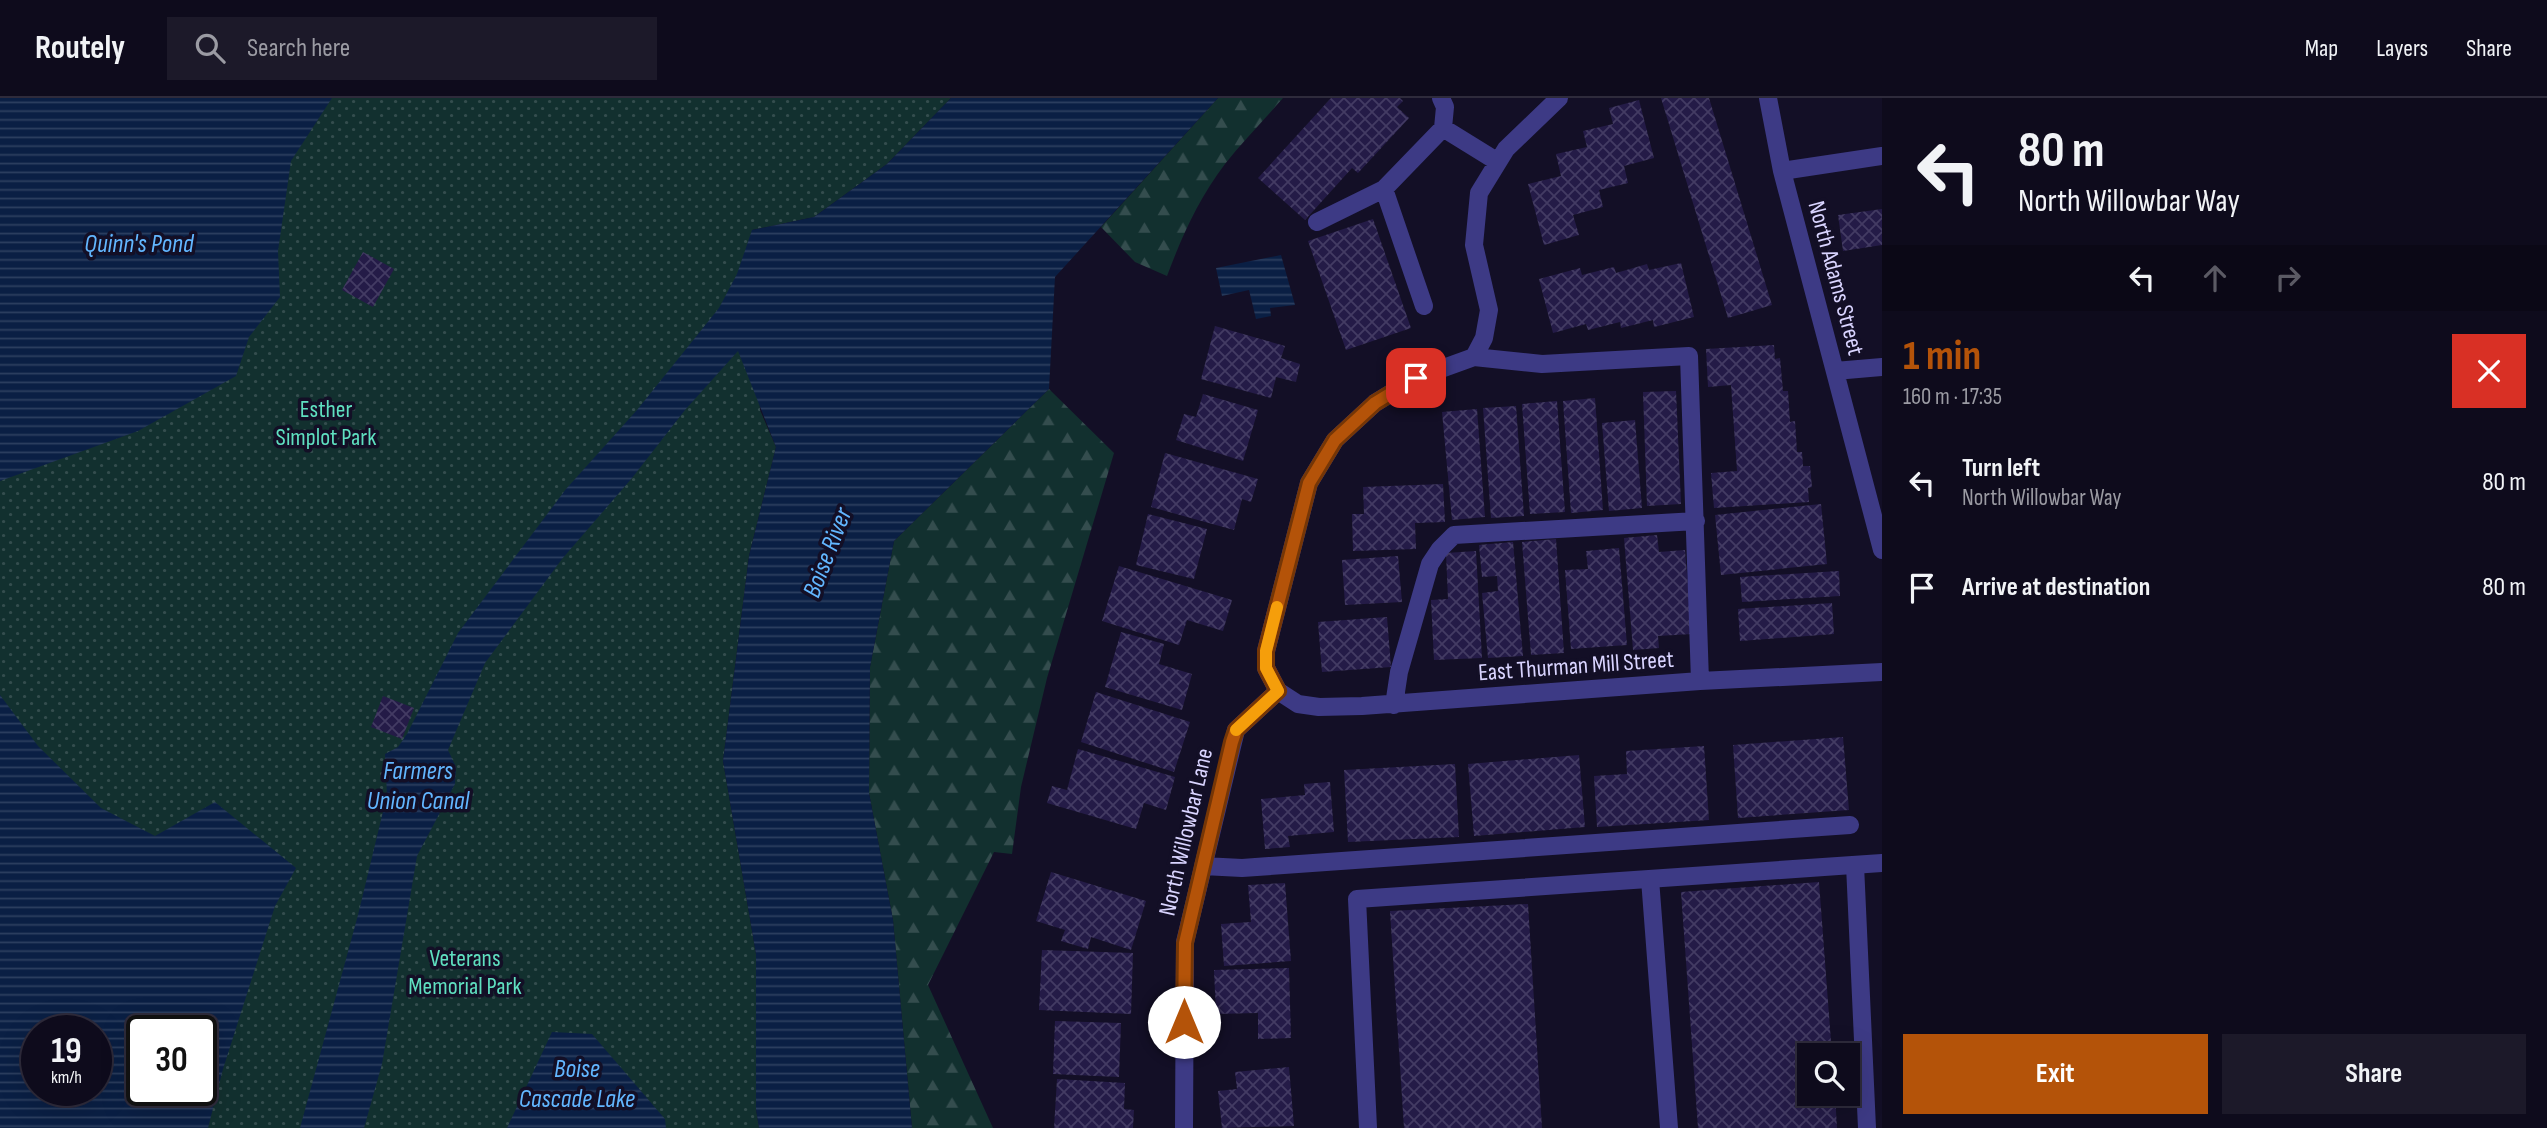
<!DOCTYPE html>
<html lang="en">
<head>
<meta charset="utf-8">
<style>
	body { margin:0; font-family:"Sofia Sans Condensed",sans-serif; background:#1c1929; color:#f1f3f6; height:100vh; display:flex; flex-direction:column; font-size:26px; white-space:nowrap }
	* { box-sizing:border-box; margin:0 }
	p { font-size:23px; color:#9b9ba3 }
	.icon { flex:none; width:38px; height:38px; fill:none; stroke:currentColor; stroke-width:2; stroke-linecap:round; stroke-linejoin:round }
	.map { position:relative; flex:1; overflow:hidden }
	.sheet { display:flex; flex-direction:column; background:#0e0b1c; width:665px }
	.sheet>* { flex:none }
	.top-card { background:#0e0b1c; color:#f1f3f6; overflow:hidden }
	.fabs { position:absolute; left:1797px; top:945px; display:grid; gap:14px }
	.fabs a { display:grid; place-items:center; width:63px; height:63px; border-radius:0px; background:#0e0b1c; box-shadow:0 7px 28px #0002,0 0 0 2px #2e2b3b; font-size:35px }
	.speed { position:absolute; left:21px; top:917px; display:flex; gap:14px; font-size:35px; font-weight:700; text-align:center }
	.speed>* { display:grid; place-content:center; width:91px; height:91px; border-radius:50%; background:#0e0b1c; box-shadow:0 7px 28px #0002,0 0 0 2px #2e2b3b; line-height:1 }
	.speed small { font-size:18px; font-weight:400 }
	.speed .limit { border:4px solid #111; border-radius:10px; background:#fff; color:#111 }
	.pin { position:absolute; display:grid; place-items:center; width:60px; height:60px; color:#fff; margin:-30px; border-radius:14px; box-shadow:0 4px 10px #0006 }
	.me { position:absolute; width:77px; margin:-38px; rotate:0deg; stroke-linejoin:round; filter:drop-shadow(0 0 5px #0008) }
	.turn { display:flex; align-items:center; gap:24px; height:147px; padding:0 21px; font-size:32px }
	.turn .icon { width:91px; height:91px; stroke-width:2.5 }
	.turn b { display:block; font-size:49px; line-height:60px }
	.lanes { display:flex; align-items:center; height:66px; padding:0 21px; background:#0003; justify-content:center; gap:35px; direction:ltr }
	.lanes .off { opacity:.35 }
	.round { display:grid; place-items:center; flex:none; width:74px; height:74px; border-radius:0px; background:#1c1929 }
	.summary { display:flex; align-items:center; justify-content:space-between; height:119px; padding:0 21px }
	h1 { font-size:42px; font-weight:700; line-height:52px; color:#b45309 }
	.primary-button { display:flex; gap:14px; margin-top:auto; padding:14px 21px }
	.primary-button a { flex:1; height:80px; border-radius:0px; background:#b45309; color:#fff; font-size:28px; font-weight:700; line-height:80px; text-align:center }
	.primary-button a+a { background:#1c1929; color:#f1f3f6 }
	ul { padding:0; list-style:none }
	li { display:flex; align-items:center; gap:21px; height:105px; padding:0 21px }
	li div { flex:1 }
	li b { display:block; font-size:26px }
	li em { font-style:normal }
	header { display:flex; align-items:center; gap:42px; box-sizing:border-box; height:98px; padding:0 35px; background:#0e0b1c; border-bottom:2px solid #2e2b3b }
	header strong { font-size:33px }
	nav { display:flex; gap:38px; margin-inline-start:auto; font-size:24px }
	.search { width:490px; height:63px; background:#1c1929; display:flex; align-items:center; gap:18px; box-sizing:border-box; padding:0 24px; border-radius:0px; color:#9b9ba3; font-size:26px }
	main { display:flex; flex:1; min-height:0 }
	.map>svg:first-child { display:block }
</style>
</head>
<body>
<header>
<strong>Routely</strong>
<div class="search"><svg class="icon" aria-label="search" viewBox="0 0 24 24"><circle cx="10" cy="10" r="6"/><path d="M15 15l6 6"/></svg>Search here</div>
<nav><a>Map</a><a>Layers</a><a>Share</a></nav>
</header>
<main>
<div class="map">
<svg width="1882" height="1030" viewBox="0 0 1882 1030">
	<defs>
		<pattern id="forest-firs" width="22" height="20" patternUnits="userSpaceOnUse" patternTransform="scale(1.75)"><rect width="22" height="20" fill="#12302f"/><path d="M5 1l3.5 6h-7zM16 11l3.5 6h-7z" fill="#344d4e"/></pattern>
		<pattern id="park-dots" width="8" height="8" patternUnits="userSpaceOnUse" patternTransform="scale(1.75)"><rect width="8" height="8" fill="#12302f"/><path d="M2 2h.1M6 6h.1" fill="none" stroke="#344d4e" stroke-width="1.8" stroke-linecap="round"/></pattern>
		<pattern id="water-rules" width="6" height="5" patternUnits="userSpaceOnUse" patternTransform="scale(1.75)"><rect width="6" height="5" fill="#0a1f44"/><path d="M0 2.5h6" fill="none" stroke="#2d3f60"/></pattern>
		<pattern id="building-cross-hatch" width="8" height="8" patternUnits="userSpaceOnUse" patternTransform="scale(1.75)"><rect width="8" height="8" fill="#241b47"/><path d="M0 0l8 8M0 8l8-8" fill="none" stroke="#433b63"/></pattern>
	</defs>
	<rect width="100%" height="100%" fill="#130f26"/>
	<path fill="url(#forest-firs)" d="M1218,0H1283C1264,22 1243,43 1225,66C1199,100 1182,138 1167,178L1135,164L1101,129Z
		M1049,291L1114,355L1047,580L1021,689L1012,756L994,754L928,887L993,1030H912L893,822L869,695L870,569L894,443Z"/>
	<path fill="url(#park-dots)" fill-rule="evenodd" d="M0,0H951L887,66L814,119L752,132L760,312L776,349L749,458L723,663L756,856V1011L759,1030H0ZM37,933H96V992H37ZM142,933H201V992H142Z"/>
	<path fill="url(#water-rules)" fill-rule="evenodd" d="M0,0H332L291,63L278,153L280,199L249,239L236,278L138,333L0,383Z
		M951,0H1218L1055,179L1049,291L894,443L870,569L869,695L893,822L912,1030H759L756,1011V856L723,663L749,458L776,349L738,253L685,312L632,380L562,461L485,565L448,652L456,669L455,686L417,758L382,966L364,1030H300L358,817L387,697L385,656L398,649L407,636L458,535L566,391L637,312L719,210L737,176L752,132L814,119L887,66Z
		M1281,157L1295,207L1270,210L1271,218L1256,221L1249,192L1222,198L1216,170Z
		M0,597L38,648L101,710L155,738L215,704L296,770L275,808L223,971L208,1030H0ZM37,933H96V992H37ZM142,933H201V992H142Z
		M552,934L592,936L665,1021L666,1030H507Z"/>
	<path fill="url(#building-cross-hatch)" d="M1331,0H1400L1403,3L1397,9L1409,20L1358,75L1352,70L1305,122L1258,80Z
		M1661,0H1709L1772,207L1728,220Z
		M1639,2L1654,60L1624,68L1628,85L1599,92L1603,109L1573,117L1579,137L1544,147L1528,86L1561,78L1556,56L1587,49L1583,33L1613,26L1609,10Z
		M1882,111V147L1843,153L1838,117Z
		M1373,121L1411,230L1346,252L1308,143Z
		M363,154L394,171L373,209L342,192Z
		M1681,165L1694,219L1654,229L1653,222L1621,230L1620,224L1588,232L1586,226L1553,235L1539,181L1580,170L1582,177L1614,169L1616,175L1647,166L1649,172Z
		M1215,228L1285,248L1281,260L1300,266L1296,284L1276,279L1271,300L1201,281Z
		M1774,247L1775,261L1780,260L1783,293H1788L1790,324L1795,323L1797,354H1802L1803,368H1810L1812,389L1808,390L1809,404L1714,410L1711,375L1737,373L1731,287L1708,289L1706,251Z
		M1676,293L1681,406L1647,408L1643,294Z
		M1203,296L1258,312L1243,363L1176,342L1184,316L1196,319Z
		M1595,300L1603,412L1571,415L1563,303Z
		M1557,303L1565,414L1530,416L1522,306Z
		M1516,308L1524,418L1491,420L1483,310Z
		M1477,311L1485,419L1452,422L1442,314Z
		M1635,322L1642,410L1609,413L1602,325Z
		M1165,355L1258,381L1251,404L1242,401L1234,432L1151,409Z
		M1443,386L1445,424L1415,425L1416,451L1353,453L1352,416H1364L1363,389Z
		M1821,406L1827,466L1721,477L1715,417Z
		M1148,416L1207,431L1194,481L1136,467Z
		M1657,437L1659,454L1685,452L1692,536L1658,538L1659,550L1633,552L1624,440Z
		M1556,441L1564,555L1531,557L1522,444Z
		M1513,444L1523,558L1488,560L1482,495L1498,493L1497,478L1482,479L1479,447Z
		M1619,450L1627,547L1571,551L1565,472L1588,471L1586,453Z
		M1476,453L1482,560L1434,562L1431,502L1448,501L1446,455Z
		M1398,458L1402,504L1345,507L1342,462Z
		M1119,468L1232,502L1223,533L1187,522L1179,547L1102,523Z
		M1839,473L1840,498L1742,504L1740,479Z
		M1832,505L1834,536L1740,543L1738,511Z
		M1387,519L1391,569L1322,574L1318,524Z
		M1121,534L1164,546L1159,566L1192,576L1182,612L1105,589Z
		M1096,594L1190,624L1174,674L1081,644Z
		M383,598L414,610L402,641L371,629Z
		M1843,639L1849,712L1738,720L1733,647Z
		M1704,648L1709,722L1597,729L1594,678L1627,676L1626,653Z
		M1078,651L1175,679L1166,712L1144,705L1136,731L1047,705L1052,688L1067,692Z
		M1579,657L1585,729L1474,738L1468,666Z
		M1455,666L1459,739L1348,744L1344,672Z
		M1330,684L1334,734L1288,738L1290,749L1265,751L1261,701L1305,697L1304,686Z
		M1051,774L1146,803L1131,852L1091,839L1088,851L1061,843L1065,832L1036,823Z
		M1819,784L1832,957H1810V996H1835L1837,1030H1698L1681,794Z
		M1285,785L1291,863L1224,868L1221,826L1251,824L1248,787Z
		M1528,806L1542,1030H1404L1390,813Z
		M1042,852L1133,855L1131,916L1039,912Z
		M1289,870L1291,940L1258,941V915L1216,916L1214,872Z
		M1055,923L1121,925L1119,979L1053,976Z
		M1289,969L1294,1028L1222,1030L1218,993L1237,991L1235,974Z
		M1057,981L1125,985L1124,1011L1134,1012L1133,1030H1054Z"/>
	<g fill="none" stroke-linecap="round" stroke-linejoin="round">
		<path stroke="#3d3a85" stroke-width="18" d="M1441,0L1445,9L1443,30
			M1768,0L1782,73L1882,452
			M1782,73L1882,58
			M1384,91L1424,208
			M1317,124L1384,91L1443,30L1498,64
			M1474,259L1484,240L1489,212L1474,147L1479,95L1506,51L1559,0
			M1835,273L1882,269
			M1278,593L1266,570V553L1309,385L1335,342L1375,305L1416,280L1474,259L1542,266L1689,258L1700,583
			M1278,593L1298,606L1319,609L1362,608L1700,583L1882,574
			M1394,607L1399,574L1430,466L1440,451L1454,437L1696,423
			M1855,767L1867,1030
			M1203,768L1242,770L1850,727
			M1650,781L1669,1030
			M1184,1030L1185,844L1236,632L1278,593
			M1368,1030L1357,801L1882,765"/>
	</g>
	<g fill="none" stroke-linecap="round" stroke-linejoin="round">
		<g stroke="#753606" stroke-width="18">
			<path id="route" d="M1184,924L1185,845L1232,644L1236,632L1278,593L1266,570V553L1309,385L1335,342L1375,305L1416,280"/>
		</g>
		<use href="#route" stroke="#b45309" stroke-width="12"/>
		<path stroke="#f59e0b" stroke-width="12" d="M1236,632L1278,593L1266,570V553L1277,509"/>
	</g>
	<g text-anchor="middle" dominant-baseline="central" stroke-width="7" stroke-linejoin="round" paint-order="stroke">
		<g font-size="24" fill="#d9d4ff" stroke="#130f26">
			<text transform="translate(1836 180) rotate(75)">North Adams Street</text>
			<text transform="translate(1576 568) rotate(-4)">East Thurman Mill Street</text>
			<text transform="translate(1186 734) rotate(-77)">North Willowbar Lane</text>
		</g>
		<g font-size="24" fill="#5fe0c0" stroke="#130f26">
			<text x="326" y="311">Esther<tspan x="326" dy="28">Simplot Park</tspan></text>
			<text x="465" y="860">Veterans<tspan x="465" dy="28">Memorial Park</tspan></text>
		</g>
		<g font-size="26" font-style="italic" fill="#62b6ff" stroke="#130f26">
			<text x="139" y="146">Quinn's Pond</text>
			<text transform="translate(828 455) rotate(-69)">Boise River</text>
			<text x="418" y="673">Farmers<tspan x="418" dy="30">Union Canal</tspan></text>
			<text x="577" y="971">Boise<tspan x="577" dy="30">Cascade Lake</tspan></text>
		</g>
	</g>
</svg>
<div class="fabs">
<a><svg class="icon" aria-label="search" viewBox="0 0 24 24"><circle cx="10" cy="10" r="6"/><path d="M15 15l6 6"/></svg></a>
</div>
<div class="speed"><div>19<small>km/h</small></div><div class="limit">30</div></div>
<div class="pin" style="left:1416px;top:280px;background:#d93025"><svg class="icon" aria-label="arrive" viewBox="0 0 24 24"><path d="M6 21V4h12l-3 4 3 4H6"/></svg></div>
<svg class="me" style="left:1184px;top:924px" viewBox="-20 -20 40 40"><circle r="19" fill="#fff"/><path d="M0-13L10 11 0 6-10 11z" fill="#b45309"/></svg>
</div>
<section class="sheet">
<div class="top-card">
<div class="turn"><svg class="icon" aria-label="left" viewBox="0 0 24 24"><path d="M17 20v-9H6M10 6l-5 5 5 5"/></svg><div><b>80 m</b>North Willowbar Way</div></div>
<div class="lanes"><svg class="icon" aria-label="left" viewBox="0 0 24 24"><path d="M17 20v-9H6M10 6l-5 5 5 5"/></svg><svg class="icon off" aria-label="ahead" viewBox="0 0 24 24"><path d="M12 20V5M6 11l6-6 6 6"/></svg><svg class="icon off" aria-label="right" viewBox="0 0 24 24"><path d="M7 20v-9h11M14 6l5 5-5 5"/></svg></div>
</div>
<div class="summary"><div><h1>1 min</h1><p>160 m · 17:35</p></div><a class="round" style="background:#d93025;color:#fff"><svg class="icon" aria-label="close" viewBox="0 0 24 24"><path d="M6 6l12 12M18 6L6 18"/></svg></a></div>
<ul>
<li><svg class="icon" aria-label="left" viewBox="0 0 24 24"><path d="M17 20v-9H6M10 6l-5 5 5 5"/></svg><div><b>Turn left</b><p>North Willowbar Way</p></div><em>80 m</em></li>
<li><svg class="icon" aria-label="arrive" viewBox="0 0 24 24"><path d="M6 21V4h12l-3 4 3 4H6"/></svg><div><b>Arrive at destination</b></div><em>80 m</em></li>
</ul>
<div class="primary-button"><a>Exit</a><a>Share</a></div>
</section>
</main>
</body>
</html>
